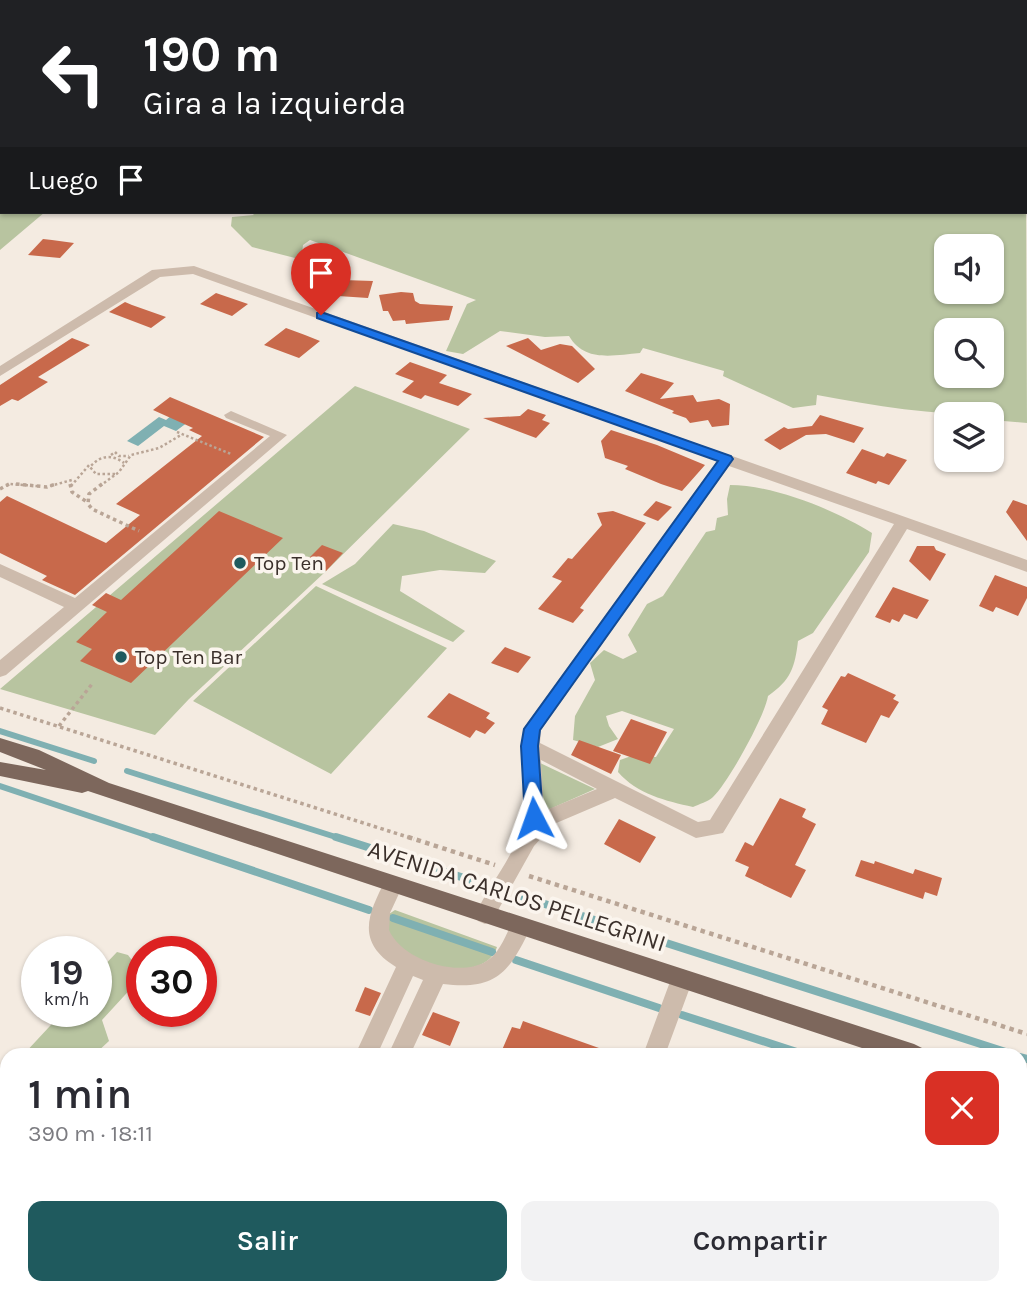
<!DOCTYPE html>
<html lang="es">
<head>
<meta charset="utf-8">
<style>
	body { margin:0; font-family:Karla,sans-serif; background:#f2f2f3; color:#2b2b33; height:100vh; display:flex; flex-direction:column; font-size:26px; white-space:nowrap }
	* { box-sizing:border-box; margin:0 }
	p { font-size:23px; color:#7c7c81 }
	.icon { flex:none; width:38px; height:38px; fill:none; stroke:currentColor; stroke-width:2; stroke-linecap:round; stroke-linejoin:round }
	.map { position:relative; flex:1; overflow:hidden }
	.side { position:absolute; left:0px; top:1048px; width:1027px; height:247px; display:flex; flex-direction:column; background:#fff; border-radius:21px 21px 0 0; box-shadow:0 2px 5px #0004 }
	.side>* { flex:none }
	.banner { position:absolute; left:0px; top:0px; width:1027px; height:214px; box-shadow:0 2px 5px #0004; background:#202124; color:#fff; overflow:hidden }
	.controls { position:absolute; left:934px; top:234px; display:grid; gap:14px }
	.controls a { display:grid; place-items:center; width:70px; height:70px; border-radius:14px; background:#fff; box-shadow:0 2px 5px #0004; font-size:35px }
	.speed { position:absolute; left:21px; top:936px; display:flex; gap:14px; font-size:35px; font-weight:700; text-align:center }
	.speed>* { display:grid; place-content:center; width:91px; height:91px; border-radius:50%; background:#fff; box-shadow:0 2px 5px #0004; line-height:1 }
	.speed small { font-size:18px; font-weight:400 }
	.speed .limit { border:10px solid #d22; background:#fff; color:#111 }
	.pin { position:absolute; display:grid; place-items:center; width:60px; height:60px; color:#fff; margin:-72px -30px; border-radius:50% 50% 50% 0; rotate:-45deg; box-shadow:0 0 7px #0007 }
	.pin .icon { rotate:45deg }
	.me { position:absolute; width:77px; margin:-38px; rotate:356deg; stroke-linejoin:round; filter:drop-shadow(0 0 5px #0008) }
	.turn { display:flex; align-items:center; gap:24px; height:147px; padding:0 28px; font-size:32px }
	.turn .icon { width:91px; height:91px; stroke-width:2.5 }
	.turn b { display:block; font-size:49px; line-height:60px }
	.then { display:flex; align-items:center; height:66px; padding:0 28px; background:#0003; gap:14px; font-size:26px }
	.round { display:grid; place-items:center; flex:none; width:74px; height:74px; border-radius:14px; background:#f2f2f3 }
	.overview { display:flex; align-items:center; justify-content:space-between; height:119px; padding:0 28px }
	h1 { font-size:42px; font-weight:600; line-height:52px }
	.primary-button { display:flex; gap:14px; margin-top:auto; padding:14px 28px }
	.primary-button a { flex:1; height:80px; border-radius:14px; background:#1f5a5e; color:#fff; font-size:28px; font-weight:600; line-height:80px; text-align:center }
	.primary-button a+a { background:#f2f2f3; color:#2b2b33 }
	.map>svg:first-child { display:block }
</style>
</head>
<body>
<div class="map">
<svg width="1027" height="1294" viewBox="0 0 1027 1294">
	<rect width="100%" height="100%" fill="#f4ebe1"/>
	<path fill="#b8c4a0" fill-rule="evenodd" d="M0,0H384L385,2H2V212H45L0,250Z
		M1026,173L1027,423L992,420V415C932,415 876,406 817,395L816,405L793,408L723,376L724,371L643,348L640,353C614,355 585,363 569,336L545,337L500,331L463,354L446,351L467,304L476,300L310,240L303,245L302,253L295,258L252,247L231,226L232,217L254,215L251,212H1026ZM947,247H992V292H947ZM947,331H992V376H947Z
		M355,386L470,429L324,573L189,699L155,735L0,689Z
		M730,485C774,485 835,510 872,533L869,552L813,633L798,641C795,667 791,680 768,696C765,716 728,783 713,797C708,802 699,804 693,807C666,801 637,794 618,772L620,760L634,755L656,757L674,729L622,711L606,716L609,726L618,739L598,747L573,740L575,716L595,680L590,663L604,650L623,659L637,652L628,635L647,604L663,596L706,532L715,530L717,518L728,515L727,499Z
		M393,524L424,531L496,561L485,573L440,570L402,576L400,591L465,631L453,642L322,584L355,564Z
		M316,586L447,648L331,774L193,701Z
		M538,762L595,789L541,813Z
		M395,910L497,947C486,980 429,970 406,954C399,949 393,940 387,934L389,914Z
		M117,952L128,955L137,967L136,983L102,1020L109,1041L95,1054L77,1049L60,1055H23L63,1012H96V974Z
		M7,1070V1191L0,1184V1078Z"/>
	<path fill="#7fb0b2" d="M172,415L188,422L176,431L164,426L138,446L127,441L159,417L166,420Z"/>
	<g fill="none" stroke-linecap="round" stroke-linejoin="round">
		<path stroke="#7fb0b2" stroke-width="6" d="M0,731L94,761
			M127,771L342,839
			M0,786L158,839"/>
		<path stroke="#7fb0b2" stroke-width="8" d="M153,837L369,910
			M336,837L486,885
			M523,897L1015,1055
			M393,918L492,952
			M516,960L659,1008
			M682,1015L806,1055
			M1020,1057L1027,1059
			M1020,1125L1027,1127"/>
	</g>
	<path fill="#c8694b" d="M43,239L52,240L74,243L60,258L28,255Z
		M343,280L373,281L368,298L338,296Z
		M401,292L413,293L415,301L420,304L453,306L449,320L406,324L405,320L393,321L388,311H383L379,295Z
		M216,293L248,304L232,316L200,304Z
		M125,302L132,305L166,317L151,328L109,312Z
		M286,328L305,335L320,341L299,358L264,345Z
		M72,338L90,345L38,377L48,382L18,401L12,399L0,406V385Z
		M528,338L541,350L560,344L572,346L595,369L578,383L506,346Z
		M410,362L447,375L439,383L472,394L458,406L425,395L421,399L402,392L414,381L395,374Z
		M641,373L674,383L660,399L693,395L697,402L719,399L730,404L729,425L712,427L708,420L690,423L686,418L672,413L674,411L625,391Z
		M170,397L264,437L75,595L42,580L47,576L0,553V502L7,496L106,543L140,515L116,504L202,436L189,430L193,428L153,410Z
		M528,409L546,415L542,420L550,423L536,438L483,418L520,416Z
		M820,415L864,428L854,443L826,434L806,435L780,450L764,440L784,427L788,429L812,426Z
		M611,430L657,445L705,465L682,491L661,484L625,469L628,466L605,458L601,441Z
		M862,449L884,457L887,453L907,460L889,485L878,481L876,484L846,473Z
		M1013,500L1027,505V541L1006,512Z
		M656,501L672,507L658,521L643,515Z
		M219,511L283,538L131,683L80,661L92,649L76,642L107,612L92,605L106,593L121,600Z
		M613,511L646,523L580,608L584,610L573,623L538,609L562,581L552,577L568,558L572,559L602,525L597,513Z
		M322,545L343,553L326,571L305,562Z
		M917,546H934L936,550L946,554L930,581L909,561Z
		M995,575L1027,587V598L1018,616L996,607L993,612L979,606Z
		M893,587L929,600L917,619L904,614L899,622L892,619L890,623L875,617Z
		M505,647L531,657L518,673L491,663Z
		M848,673L896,695L893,699L899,702L889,718L881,715L866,743L821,724L828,710L822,707L841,676L845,677Z
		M449,693L490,713L486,718L495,723L485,734L476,730L470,738L427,717Z
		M631,719L667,732L650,764L613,751Z
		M579,740L621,755L611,774L571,755Z
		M780,798L806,809L802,817L816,824L795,865L806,870L791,898L745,876L749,867L735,861L745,842L753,846Z
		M619,819L656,837L640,863L604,844Z
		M861,860L874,864L875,861L913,874L915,869L942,878L937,896L925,892L923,899L855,876Z
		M365,987L381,993L370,1016L355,1011Z
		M433,1012L460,1022L450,1046L422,1035Z
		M523,1021L613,1053L612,1055H517L502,1050L512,1027L520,1029Z"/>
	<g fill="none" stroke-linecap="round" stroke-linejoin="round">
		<path stroke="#b9a596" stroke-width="2.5" stroke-dasharray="2.5 2.5" stroke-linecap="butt" d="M177,432L231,454
			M111,455L115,452L119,456H129
			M115,474H96L90,467C100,455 112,454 124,463
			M6,486L10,484L37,486
			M50,486L72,480
			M71,486L90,464
			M100,486L119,472L131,455L159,448L181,435"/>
		<path stroke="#b9a596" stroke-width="3.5" stroke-dasharray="3.5 3.5" stroke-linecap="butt" d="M16,484L47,487L56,484
			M70,484L72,492L87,502
			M102,484L89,494L88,504L92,509L139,531
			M0,489L9,484
			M0,708L414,839
			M59,726L92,684"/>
		<path stroke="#b9a596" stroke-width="4.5" stroke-dasharray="4.5 4.5" stroke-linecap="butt" d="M408,837L495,865
			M529,876L1027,1034"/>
		<path fill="#cdbbac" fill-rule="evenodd" d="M527,0H542L543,2H529Z
			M1026,115H1027V121H1026Z
			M194,266L1027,560V572L907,529L723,833L696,838L615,798L554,824L534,846L492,921L485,924L478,921L475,915C490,882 520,851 524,814C528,786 519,757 523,729L717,461L193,274L160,277L0,376V366L152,270ZM729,466L894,524L710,820L698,822L540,743L541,730ZM541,760L597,789L544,811Z
			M231,411L287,435L6,675L0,677V660L64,607L0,577V564L75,598L270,436L226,418L224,415Z
			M393,876L400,879L403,885L390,913L389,930C401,959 457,978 485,962C500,954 506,934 513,921L520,918L527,921L531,927C510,971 497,991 443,984L410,1055H388L423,980L413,976L377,1055H355L396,967C355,942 368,914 386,879Z
			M682,969L690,972L693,979L665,1055H643L671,979L674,972Z
			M332,1288H363L360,1294H329Z
			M386,1288H413L416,1294H389Z
			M427,1288H454L457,1294H430Z
			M508,1288H535L532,1294H505Z
			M965,1288H991L989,1294H963Z"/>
		<path fill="#7d675c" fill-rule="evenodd" d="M0,738L39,750L109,783L914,1044L922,1048L925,1055H883L88,791L82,793L0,776V762L46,770L0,752Z
			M1020,1079L1027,1081V1103L1020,1101Z"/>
		<path fill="#5c4a42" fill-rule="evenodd" d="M763,0H781L782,2H765Z
			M1026,53L1027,54V62L1026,61Z"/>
	</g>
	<path fill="#1a73e8" stroke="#114b97" stroke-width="2" d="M321,312L731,456L733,459L540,730L538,746L543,818L541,823L534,825L528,823L525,818L521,746L524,729L718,461L317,318V313Z"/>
	<g fill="#1f5a5e" stroke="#fbf5ee" stroke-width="2.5">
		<circle cx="240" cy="563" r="7"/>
		<circle cx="121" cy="657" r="7"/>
	</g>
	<g text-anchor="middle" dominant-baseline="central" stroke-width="7" stroke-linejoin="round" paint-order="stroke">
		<g font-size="21" fill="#3b302b" stroke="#fbf5ee" text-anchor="start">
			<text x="254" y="563">Top Ten</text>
			<text x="135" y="657">Top Ten Bar</text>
		</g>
		<g font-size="24" fill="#3b302b" stroke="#fbf5ee">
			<text transform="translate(517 896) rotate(18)">AVENIDA CARLOS PELLEGRINI</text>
		</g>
	</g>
</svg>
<div class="controls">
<a><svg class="icon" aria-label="sound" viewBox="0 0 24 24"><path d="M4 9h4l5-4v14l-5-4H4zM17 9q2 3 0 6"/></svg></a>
<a><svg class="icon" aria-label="search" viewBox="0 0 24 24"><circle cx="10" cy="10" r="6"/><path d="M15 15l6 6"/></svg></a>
<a><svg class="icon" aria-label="layers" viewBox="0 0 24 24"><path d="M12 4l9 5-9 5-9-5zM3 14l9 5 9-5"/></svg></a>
</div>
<div class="speed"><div>19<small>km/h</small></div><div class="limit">30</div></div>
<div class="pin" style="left:321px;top:315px;background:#d93025"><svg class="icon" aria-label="arrive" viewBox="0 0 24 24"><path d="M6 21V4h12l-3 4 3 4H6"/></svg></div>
<svg class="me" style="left:534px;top:818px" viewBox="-20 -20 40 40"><path d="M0-17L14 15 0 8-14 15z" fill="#1a73e8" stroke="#fff" stroke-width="4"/></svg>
<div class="banner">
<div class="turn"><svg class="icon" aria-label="left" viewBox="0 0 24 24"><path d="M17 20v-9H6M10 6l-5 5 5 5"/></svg><div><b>190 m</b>Gira a la izquierda</div></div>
<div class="then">Luego<svg class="icon" aria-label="arrive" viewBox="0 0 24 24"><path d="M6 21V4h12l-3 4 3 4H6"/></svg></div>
</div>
<section class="side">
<div class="overview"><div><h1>1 min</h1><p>390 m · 18:11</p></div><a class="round" style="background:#d93025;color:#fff"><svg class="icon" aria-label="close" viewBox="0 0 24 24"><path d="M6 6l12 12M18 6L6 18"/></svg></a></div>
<div class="primary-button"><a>Salir</a><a>Compartir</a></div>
</section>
</div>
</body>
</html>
